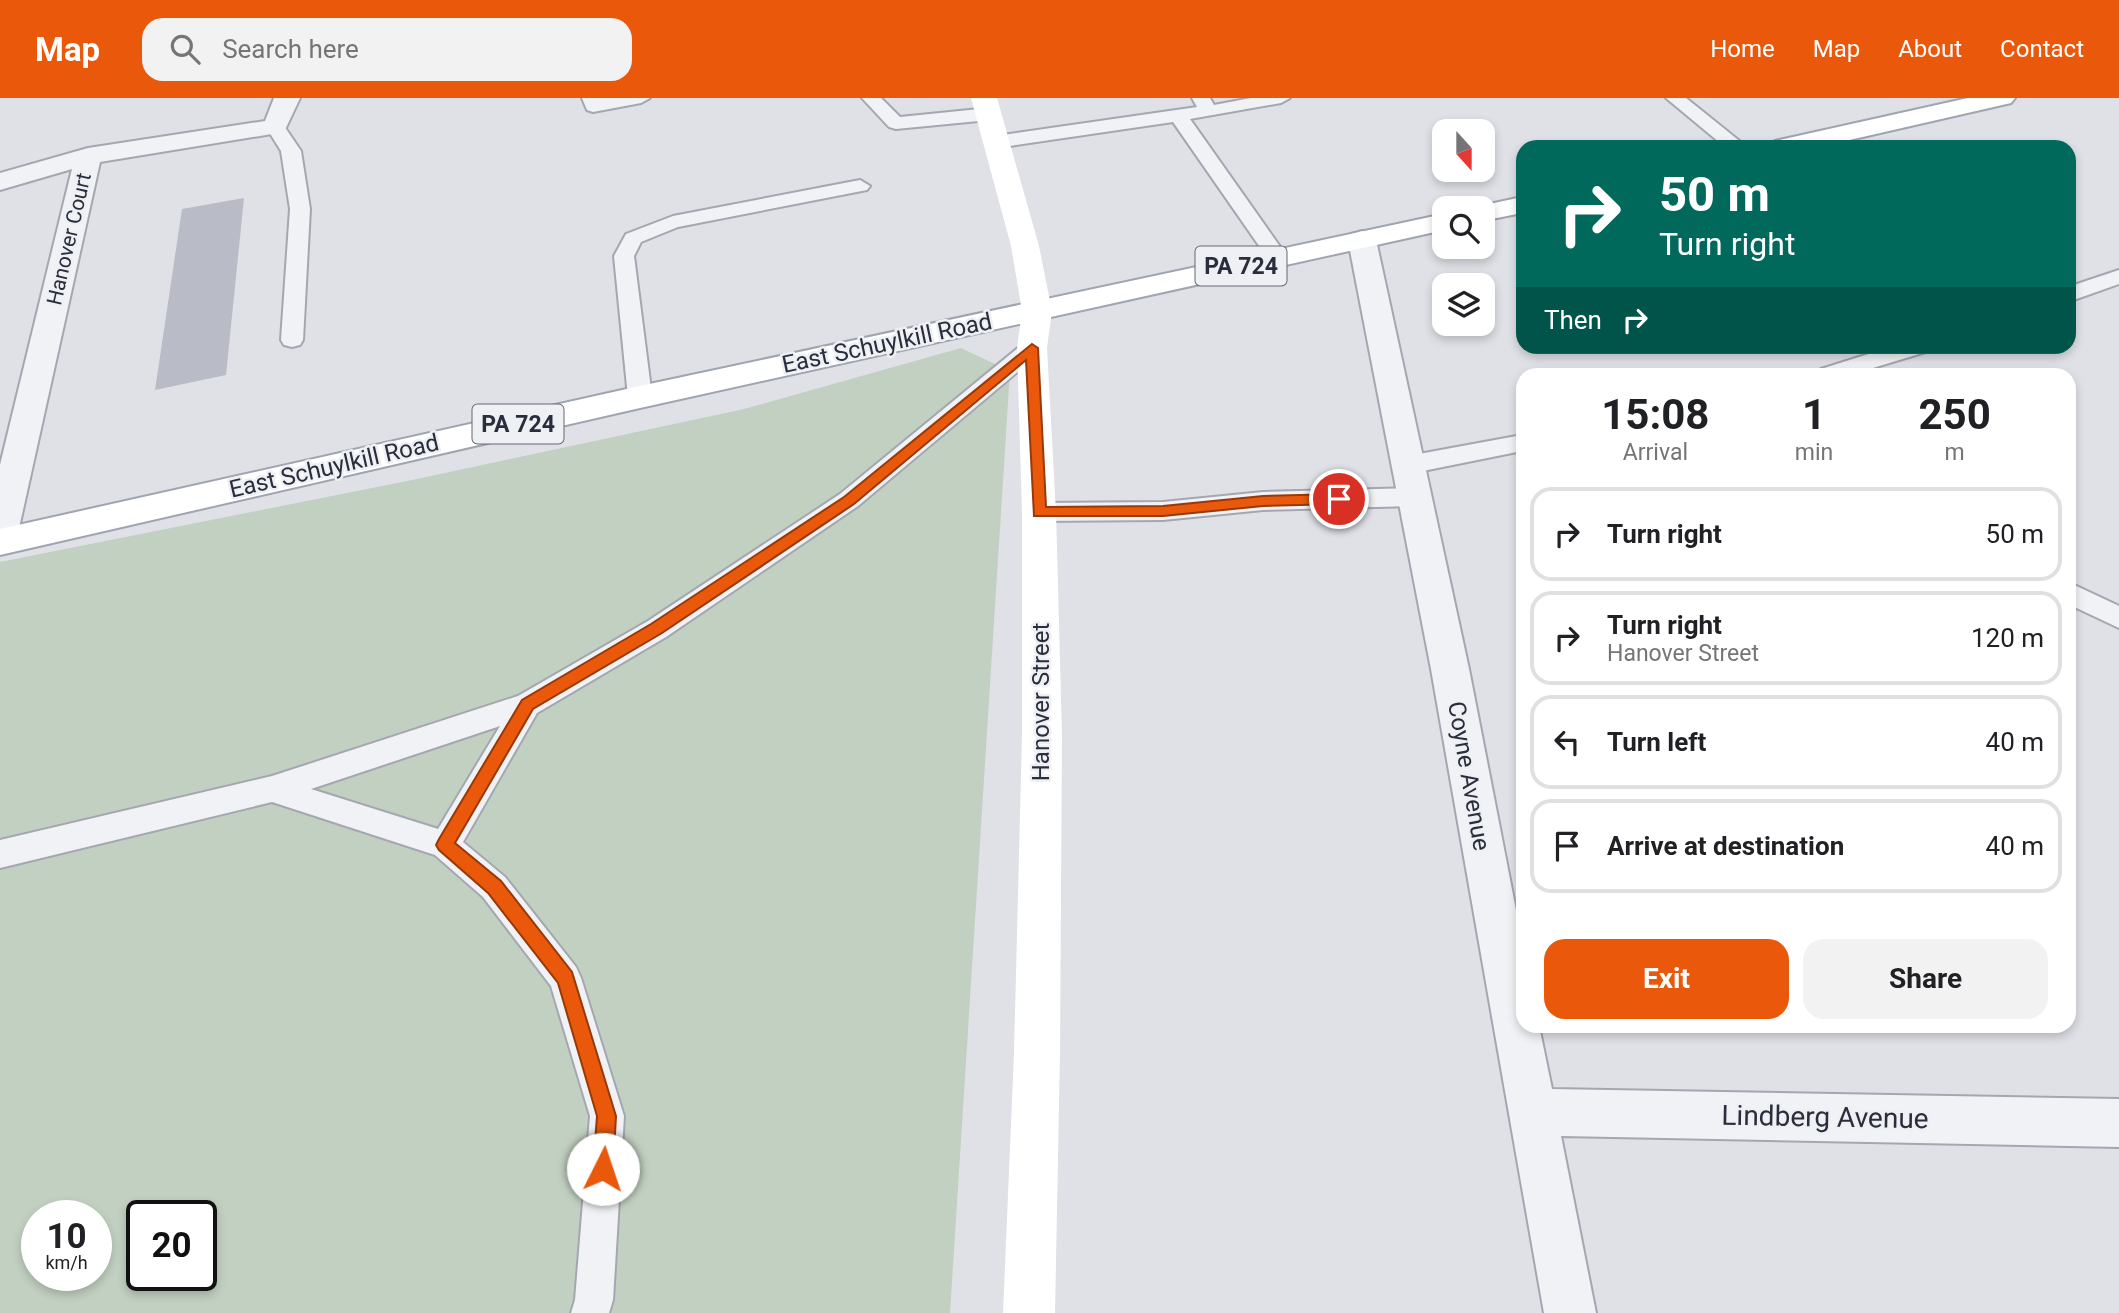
<!DOCTYPE html>
<html lang="en">
<head>
<meta charset="utf-8">
<style>
	body { margin:0; font-family:Roboto,sans-serif; background:#f2f2f2; color:#202124; height:100vh; display:flex; flex-direction:column; font-size:26px; white-space:nowrap }
	* { box-sizing:border-box; margin:0 }
	p { font-size:23px; color:#757577 }
	.icon { flex:none; width:38px; height:38px; fill:none; stroke:currentColor; stroke-width:2; stroke-linecap:round; stroke-linejoin:round }
	.map { position:relative; flex:1; overflow:hidden }
	.details { position:absolute; left:1516px; top:270px; width:560px; height:665px; display:flex; flex-direction:column; background:#fff; border-radius:21px; box-shadow:0 4px 10px #0003 }
	.details>* { flex:none }
	.hud { position:absolute; left:1516px; top:42px; width:560px; height:214px; border-radius:21px; box-shadow:0 4px 10px #0003; background:#00695c; color:#fff; overflow:hidden }
	.needle { width:46px; rotate:159deg }
	.buttons { position:absolute; left:1432px; top:21px; display:grid; gap:14px }
	.buttons a { display:grid; place-items:center; width:63px; height:63px; border-radius:14px; background:#fff; box-shadow:0 4px 10px #0003; font-size:35px }
	.speed { position:absolute; left:21px; top:1102px; display:flex; gap:14px; font-size:35px; font-weight:700; text-align:center }
	.speed>* { display:grid; place-content:center; width:91px; height:91px; border-radius:50%; background:#fff; box-shadow:0 4px 10px #0003; line-height:1 }
	.speed small { font-size:18px; font-weight:400 }
	.speed .limit { border:4px solid #111; border-radius:10px; background:#fff; color:#111 }
	.pin { position:absolute; display:grid; place-items:center; width:60px; height:60px; color:#fff; margin:-30px; border:4px solid #fff; border-radius:50%; box-shadow:0 2px 7px #0007 }
	.me { position:absolute; width:77px; margin:-38px; rotate:4deg; stroke-linejoin:round; filter:drop-shadow(0 0 5px #0008) }
	.turn { display:flex; align-items:center; gap:24px; height:147px; padding:0 28px; font-size:32px }
	.turn .icon { width:91px; height:91px; stroke-width:2.5 }
	.turn b { display:block; font-size:49px; line-height:60px }
	.then { display:flex; align-items:center; height:66px; padding:0 28px; background:#0003; gap:14px; font-size:26px }
	.eta { display:flex; justify-content:space-evenly; align-items:center; height:119px; text-align:center }
	.eta b { font-size:42px; font-weight:700; line-height:49px }
	.cta { display:flex; gap:14px; margin-top:auto; padding:14px 28px }
	.cta a { flex:1; height:80px; border-radius:21px; background:#ea580c; color:#fff; font-size:28px; font-weight:700; line-height:80px; text-align:center }
	.cta a+a { background:#f2f2f2; color:#202124 }
	ul { padding:0; list-style:none }
	li { display:flex; align-items:center; gap:21px; height:94px; margin:0 14px 10px; padding:0 14px; border:4px solid #e0e0e0; border-radius:21px }
	li div { flex:1 }
	li b { display:block; font-size:26px }
	li em { font-style:normal }
	header { display:flex; align-items:center; gap:42px; box-sizing:border-box; height:98px; padding:0 35px; background:#ea580c; color:#fff }
	header strong { font-size:33px }
	nav { display:flex; gap:38px; margin-inline-start:auto; font-size:24px }
	.search { width:490px; height:63px; background:#f2f2f2; display:flex; align-items:center; gap:18px; box-sizing:border-box; padding:0 24px; border-radius:21px; color:#757577; font-size:26px }
	.map>svg:first-child { display:block }
</style>
</head>
<body>
<header>
<strong>Map</strong>
<div class="search"><svg class="icon" aria-label="search" viewBox="0 0 24 24"><circle cx="10" cy="10" r="6"/><path d="M15 15l6 6"/></svg>Search here</div>
<nav><a>Home</a><a>Map</a><a>About</a><a>Contact</a></nav>
</header>
<div class="map">
<svg width="2119" height="1215" viewBox="0 0 2119 1215">
	<rect width="100%" height="100%" fill="#dfe1e7"/>
	<path fill="#c2d0c1" fill-rule="evenodd" d="M961,250L1010,273L950,1215H0V464L417,381L744,311ZM37,1118H96V1178H37ZM142,1118H201V1178H142Z"/>
	<path fill="#b9bcc6" d="M244,100L226,277L155,292L182,111Z"/>
	<g fill="none" stroke-linecap="round" stroke-linejoin="round">
		<g stroke="#a5a7b0" stroke-width="4">
			<path id="service" d="M582,0H650L641,5L593,14L587,12Z
				M862,0H881L900,19L989,10L998,16L989,22L896,31L889,29Z
				M1192,0H1210L1214,7L1251,0H1290L1281,5L1190,21L1288,160L1285,165H1271L1173,24L996,50L987,44L996,38L1197,9Z
				M1666,0H1686L1747,49H1725Z
				M275,23L282,25L301,53L310,111L303,242L300,247L292,249L284,247L281,242L290,111L281,53L266,29Z
				M860,82L870,88L867,92L678,129L641,144L634,158L652,299L648,305L640,307L632,305L628,299L614,158L626,136L673,118Z
				M2119,172V186L2068,204V189Z
				M1032,243L1040,245L1043,250L1040,255L858,408L666,539L537,615L463,744L505,779L576,869L581,880L624,1018L613,1202L609,1215H571L575,1202L590,1018L551,888L483,799L435,757L272,704L0,770V742L272,678L518,598L648,523L840,396L1024,245ZM500,628L438,731L311,691Z
				M1894,248H1932L1929,253L1853,276H1818L1821,271Z
				M1522,337V353L1408,376L1399,373L1396,367L1399,361L1408,358Z
				M1415,390L1424,393L1427,399L1424,405L1415,408L1263,412L1163,422L1039,423L1030,420L1027,414L1030,408L1039,405L1163,404L1263,394Z
				M2068,484L2119,508V530L2068,506Z"/>
		</g>
		<g stroke="#a5a7b0" stroke-width="4">
			<path id="minor" d="M274,0H300L284,34L100,64L17,439L12,448L0,452V367L72,71L0,92V75L88,50L265,23Z
				M1362,133L1372,136L1376,142L1469,571L1522,843V928H1539L1552,991L2119,1001V1049L1561,1038L1596,1215H1544L1431,571L1348,142L1352,136Z"/>
		</g>
		<g stroke="#9fa4b1" stroke-width="4">
			<path id="primary" d="M1968,0H2015L2011,5L1819,49H1771L1775,43L1784,41Z
				M1522,99V115L1482,123V110H1471Z
				M1444,116V132L640,310L0,457V431L640,288Z"/>
		</g>
		<use href="#service" fill="#f1f2f5" fill-rule="evenodd"/>
		<use href="#minor" fill="#f1f2f5" fill-rule="evenodd"/>
		<path fill="#fff" fill-rule="evenodd" d="M971,0H997L1039,148L1052,213L1047,250L1056,414L1062,637L1060,955L1055,1215H1003L1014,955L1022,637V414L1017,250L1022,213L1011,148Z"/>
		<use href="#primary" fill="#fff" fill-rule="evenodd"/>
	</g>
	<path fill="#ea580c" stroke="#983908" stroke-width="2" d="M1032,246L1038,250L1046,409L1163,408L1263,398L1339,396L1346,401L1339,406L1263,408L1163,418H1034L1026,262L854,406L662,535L533,611L455,745L501,783L572,874L616,1018L613,1071L610,1078L603,1081L596,1078L593,1071L597,1018L558,885L488,795L439,752L436,747L439,741L522,602L651,526L844,399Z"/>
	<g text-anchor="middle" dominant-baseline="central" stroke-width="5" stroke-linejoin="round" paint-order="stroke">
		<g font-size="21" fill="#292d3c" stroke="#eef0f4">
			<text transform="translate(69 141) rotate(-77)">Hanover Court</text>
		</g>
		<g fill="#eef0f4" stroke="#646873" stroke-width="2">
			<rect x="1195.5" y="148.5" width="91" height="39" rx="5"/>
			<rect x="472.5" y="306.5" width="91" height="39" rx="5"/>
		</g>
		<g font-size="23" font-weight="bold" fill="#292d3c">
			<text x="1241" y="168">PA 724</text>
			<text x="518" y="326">PA 724</text>
		</g>
		<g font-size="24" fill="#292d3c" stroke="#eef0f4">
			<text transform="translate(887 245) rotate(-12)">East Schuylkill Road</text>
			<text transform="translate(334 368) rotate(-13)">East Schuylkill Road</text>
			<text transform="translate(1041 604) rotate(-90)">Hanover Street</text>
			<text transform="translate(1469 678) rotate(80)">Coyne Avenue</text>
		</g>
		<g font-size="28" fill="#292d3c" stroke="#eef0f4">
			<text transform="translate(1825 1019) rotate(1)">Lindberg Avenue</text>
		</g>
	</g>
</svg>
<div class="buttons">
<a><svg class="needle" viewBox="-14 -14 28 28"><path d="M0-13l5 13h-10z" fill="#e53935"/><path d="M0 13l5-13h-10z" fill="#757577"/></svg></a>
<a><svg class="icon" aria-label="search" viewBox="0 0 24 24"><circle cx="10" cy="10" r="6"/><path d="M15 15l6 6"/></svg></a>
<a><svg class="icon" aria-label="layers" viewBox="0 0 24 24"><path d="M12 4l9 5-9 5-9-5zM3 14l9 5 9-5"/></svg></a>
</div>
<div class="speed"><div>10<small>km/h</small></div><div class="limit">20</div></div>
<div class="pin" style="left:1339px;top:401px;background:#d93025"><svg class="icon" aria-label="arrive" viewBox="0 0 24 24"><path d="M6 21V4h12l-3 4 3 4H6"/></svg></div>
<svg class="me" style="left:603px;top:1071px" viewBox="-20 -20 40 40"><circle r="19" fill="#fff"/><path d="M0-13L10 11 0 6-10 11z" fill="#ea580c"/></svg>
<div class="hud">
<div class="turn"><svg class="icon" aria-label="right" viewBox="0 0 24 24"><path d="M7 20v-9h11M14 6l5 5-5 5"/></svg><div><b>50 m</b>Turn right</div></div>
<div class="then">Then<svg class="icon" aria-label="right" viewBox="0 0 24 24"><path d="M7 20v-9h11M14 6l5 5-5 5"/></svg></div>
</div>
<section class="details">
<div class="eta">
<div><b>15:08</b><p>Arrival</p></div>
<div><b>1</b><p>min</p></div>
<div><b>250</b><p>m</p></div>
</div>
<ul>
<li><svg class="icon" aria-label="right" viewBox="0 0 24 24"><path d="M7 20v-9h11M14 6l5 5-5 5"/></svg><div><b>Turn right</b></div><em>50 m</em></li>
<li><svg class="icon" aria-label="right" viewBox="0 0 24 24"><path d="M7 20v-9h11M14 6l5 5-5 5"/></svg><div><b>Turn right</b><p>Hanover Street</p></div><em>120 m</em></li>
<li><svg class="icon" aria-label="left" viewBox="0 0 24 24"><path d="M17 20v-9H6M10 6l-5 5 5 5"/></svg><div><b>Turn left</b></div><em>40 m</em></li>
<li><svg class="icon" aria-label="arrive" viewBox="0 0 24 24"><path d="M6 21V4h12l-3 4 3 4H6"/></svg><div><b>Arrive at destination</b></div><em>40 m</em></li>
</ul>
<div class="cta"><a>Exit</a><a>Share</a></div>
</section>
</div>
</body>
</html>
